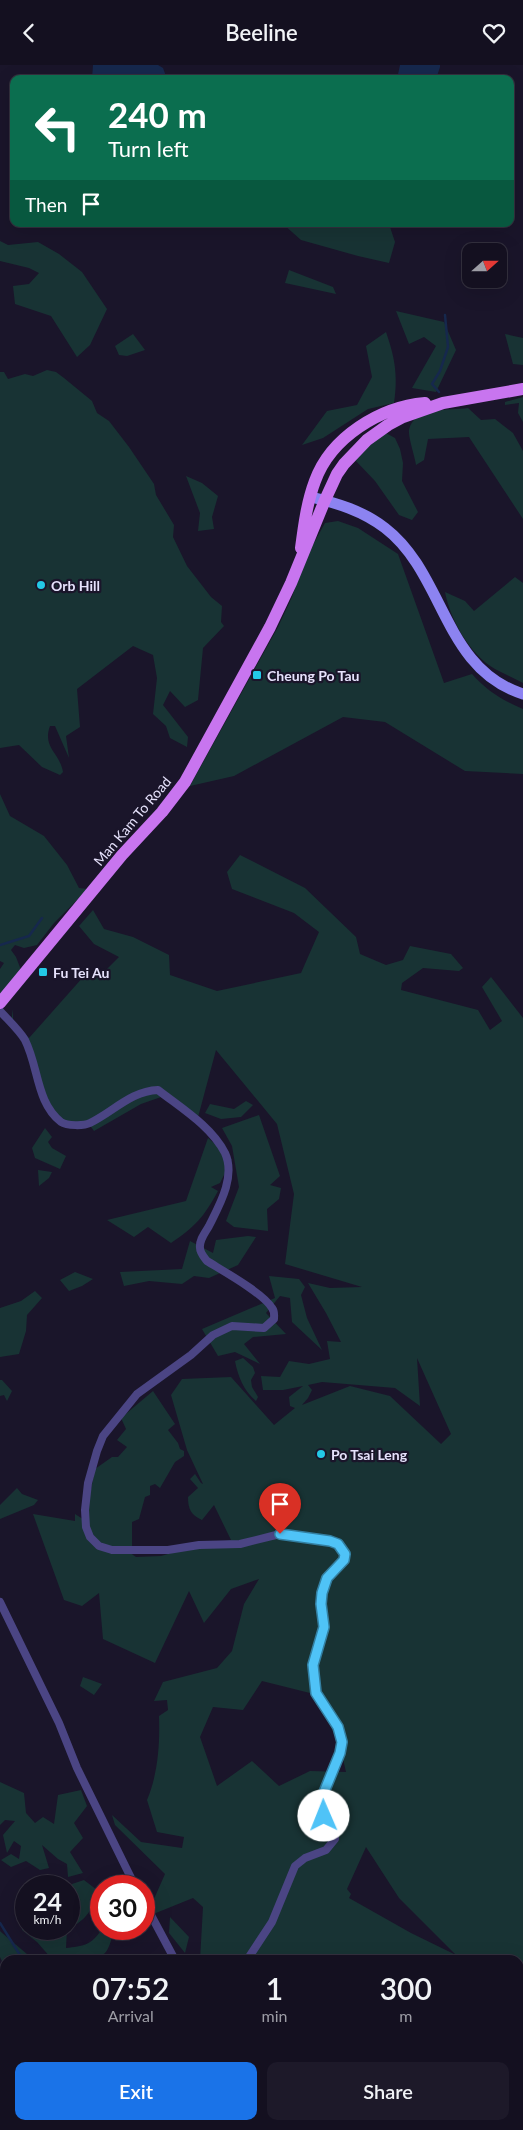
<!DOCTYPE html>
<html lang="en">
<head>
<meta charset="utf-8">
<style>
	body { margin:0; font-family:Lato,sans-serif; background:#1d1929; color:#f1f3f6; height:100vh; display:flex; flex-direction:column; font-size:19px; white-space:nowrap }
	* { box-sizing:border-box; margin:0 }
	p { font-size:16px; color:#9d9da5 }
	.icon { flex:none; width:28px; height:28px; fill:none; stroke:currentColor; stroke-width:2; stroke-linecap:round; stroke-linejoin:round }
	.map { position:relative; flex:1; overflow:hidden }
	.side { position:absolute; left:0px; top:1890px; width:524px; height:175px; display:flex; flex-direction:column; background:#141020; border-radius:15px 15px 0 0; box-shadow:0 5px 20px #0002,0 0 0 1px #33303e }
	.side>* { flex:none }
	.banner { position:absolute; left:10px; top:10px; width:504px; height:152px; border-radius:10px; box-shadow:0 5px 20px #0002,0 0 0 1px #33303e; background:#0b6e4f; color:#fff; overflow:hidden }
	.needle { width:32px; rotate:69deg }
	.buttons { position:absolute; left:462px; top:178px; display:grid; gap:10px }
	.buttons a { display:grid; place-items:center; width:45px; height:45px; border-radius:10px; background:#141020; box-shadow:0 5px 20px #0002,0 0 0 1px #33303e; font-size:25px }
	.speed { position:absolute; left:15px; top:1810px; display:flex; gap:10px; font-size:25px; font-weight:700; text-align:center }
	.speed>* { display:grid; place-content:center; width:65px; height:65px; border-radius:50%; background:#141020; box-shadow:0 5px 20px #0002,0 0 0 1px #33303e; line-height:1 }
	.speed small { font-size:12px; font-weight:400 }
	.speed .limit { border:8px solid #d22; background:#fff; color:#111 }
	.pin { position:absolute; display:grid; place-items:center; width:42px; height:42px; color:#fff; margin:-51px -21px; border-radius:50% 50% 50% 0; rotate:-45deg; box-shadow:0 0 5px #0007 }
	.pin .icon { rotate:45deg }
	.me { position:absolute; width:55px; margin:-28px; rotate:359deg; stroke-linejoin:round; filter:drop-shadow(0 0 4px #0008) }
	.turn { display:flex; align-items:center; gap:18px; height:105px; padding:0 15px; font-size:22px }
	.turn .icon { width:65px; height:65px; stroke-width:2.5 }
	.turn b { display:block; font-size:35px; line-height:42px }
	.then { display:flex; align-items:center; height:48px; padding:0 15px; background:#0003; gap:10px; font-size:19px }
	.eta { display:flex; justify-content:space-evenly; align-items:center; height:85px; text-align:center }
	.eta b { font-size:30px; font-weight:600; line-height:35px }
	.action { display:flex; gap:10px; margin-top:auto; padding:10px 15px }
	.action a { flex:1; height:58px; border-radius:10px; background:#1a73e8; color:#fff; font-size:20px; font-weight:600; line-height:58px; text-align:center }
	.action a+a { background:#1d1929; color:#f1f3f6 }
	header { display:flex; justify-content:space-between; align-items:center; height:65px; padding:0 15px; background:#141020; font-size:22px; font-weight:600 }
	.map>svg:first-child { display:block }
</style>
</head>
<body>
<header><svg class="icon" aria-label="back" viewBox="0 0 24 24"><path d="M15 5l-7 7 7 7"/></svg>Beeline<svg class="icon" aria-label="heart" viewBox="0 0 24 24"><path d="M12 20l-8-8c-3-5 5-10 8-4 3-6 11-1 8 4z"/></svg></header>
<div class="map">
<svg width="523" height="2065" viewBox="0 0 523 2065">
	<rect width="100%" height="100%" fill="#1a152a"/>
	<path fill="#183334" fill-rule="evenodd" d="M283,159H389L395,177L389,198L358,191L301,175Z
		M0,176L8,180L38,177L59,189L82,207L107,244L90,280L77,292L51,251L15,239L13,221L29,219L39,208L29,203L0,196Z
		M289,205L333,222L336,229L285,218Z
		M396,246L444,257L456,285L436,327L412,323L436,281L424,272L409,279Z
		M386,267C395,293 398,310 394,338L368,344L323,373L302,380L327,346L357,340L372,312L366,281Z
		M133,269L145,285L127,291L119,290L115,281Z
		M505,269L523,273V300L513,299Z
		M47,305L56,307L64,313L92,336L97,348L109,356L129,382L154,419L156,430L174,460L173,472L187,501L211,532L222,541L221,557L224,561L203,583L198,635L185,642L170,626L163,640L188,672L187,682L170,673L166,661L153,649L157,613L153,590L133,581L77,624L80,662L66,671L69,693L55,661H50C42,683 60,688 63,707L60,710L42,702L19,680L0,683V307H4L8,314L25,309L33,311Z
		M523,332V357L518,348L519,338L505,340V337Z
		M468,343L481,355L495,354L513,368L523,386V454L469,372L428,374L424,395L416,400C415,392 408,372 409,365C414,341 449,346 468,343Z
		M384,367L395,373L400,384L403,398L402,416L418,447L412,455L399,450L375,416L355,395Z
		M186,411L202,418L218,431L212,452L214,464L198,466L200,448Z
		M338,456L358,463L398,489L444,618L472,609C487,626 502,635 523,644V709L465,706L385,657L343,652L234,711L190,721L278,562L292,532L305,494L325,458Z
		M515,512L523,518V618C514,613 504,609 495,604C470,590 450,554 445,527L465,536L474,546Z
		M0,729L10,751L44,771L67,800L79,823L88,824L54,858L37,880L24,883L15,880L11,885L16,892L21,905L0,932V904L4,898L0,896Z
		M240,790L305,823L356,872L360,889L386,900L403,895L410,881L451,889L463,903L459,906L423,903L402,918L401,925L478,945L490,965L502,956L482,922L491,912L523,953V2065H275L272,2060H519V1895H200L203,1842L193,1833L146,1852L165,1809L115,1760L112,1750L141,1777L182,1783L184,1772L157,1767L147,1735C158,1709 160,1679 159,1651L168,1645L167,1635L154,1636L163,1617L217,1603L232,1586L244,1539L259,1514L231,1524L204,1558L189,1526L155,1598L103,1574L99,1528L82,1541L64,1535L33,1449L75,1456V1449L89,1458V1434L95,1404L112,1392H118L127,1382L117,1375L126,1364L121,1353L153,1326L175,1359L168,1365L178,1378L180,1384L184,1386V1391L175,1397L160,1423L155,1419L150,1421V1430L145,1432L139,1454L132,1457V1482L123,1483L136,1492L161,1491L199,1480L231,1475L214,1440L202,1455C191,1450 188,1444 188,1432L198,1423L190,1414L195,1409L201,1418L203,1419L187,1385L171,1330L182,1314L231,1312L274,1360L295,1343L290,1341L289,1332L303,1321L283,1325H263L261,1311L280,1312L289,1296L309,1299L330,1294L327,1276L341,1277L326,1248L308,1218L330,1223L362,1222L285,1199L294,1129L277,1059L216,985L197,1056L161,1032L141,1039L94,1066L89,1059L62,1057L44,1037L25,973L11,957L13,944V956L29,973L84,911L101,910L119,892L94,879L79,861L93,845L104,864L133,872L169,890L170,910L217,926L301,908L319,867L294,848L232,824L227,807ZM417,1293L451,1369L441,1379L390,1331L350,1321L302,1340L308,1333L312,1325L308,1320L322,1317L395,1323L420,1341ZM314,1608L316,1628L341,1685L346,1707L310,1706L279,1721L252,1696L217,1721L200,1672L213,1642L243,1645L262,1616L310,1628ZM366,1782L399,1833L456,1890L411,1868L349,1833L351,1829L347,1824Z
		M246,1036L253,1040L241,1052L221,1054L205,1048L210,1039L234,1044Z
		M259,1050L280,1111L270,1120L281,1123L279,1134L267,1144L268,1166L234,1162L226,1156L239,1122L232,1081L222,1063Z
		M45,1063L52,1072L48,1077L52,1083L66,1091L60,1104L35,1093L32,1083Z
		M208,1073L232,1094L220,1118L211,1122L218,1126C204,1152 195,1162 171,1178L148,1162L134,1172L107,1155L186,1136Z
		M38,1105L52,1107L49,1113L39,1121Z
		M248,1171L256,1172L238,1200L209,1213L194,1211L182,1219L149,1216L124,1221L120,1207L182,1204L190,1176L213,1188L216,1175Z
		M75,1207L93,1214L82,1221L69,1226L60,1215Z
		M269,1211L299,1214L305,1222L301,1230L307,1253L322,1285L292,1257L290,1233L280,1231L266,1248L286,1269L253,1272L244,1279L260,1299L235,1287L218,1291L202,1264L275,1233Z
		M35,1226L42,1233L27,1250L26,1266L19,1289L0,1292V1243L21,1236Z
		M243,1293L253,1302L255,1308L251,1315L252,1322L258,1332L256,1336C244,1326 238,1312 235,1296Z
		M0,1315H2L12,1326L7,1336L4,1330L0,1331Z
		M17,1423L22,1429L38,1435L34,1440L0,1454V1440Z
		M83,1612L102,1619L94,1630L80,1621Z
		M0,1717L24,1728L26,1748L35,1758L43,1752L54,1759L58,1730L81,1725L87,1741L74,1758L83,1773L70,1787L83,1808L68,1812L67,1799L58,1794L42,1780L49,1803L40,1805L26,1796L11,1802L1,1795L11,1789L19,1794L21,1781L14,1776L7,1788L3,1770L15,1756L5,1755L0,1760Z
		M84,1815L97,1825C93,1844 87,1855 69,1863V1827L72,1819Z
		M26,1842V1864H67L66,1883C83,1881 92,1880 101,1865L113,1870C111,1875 109,1884 105,1888C99,1896 61,1893 51,1893L37,1877L22,1865L20,1847Z
		M170,1852L189,1872L185,1888L169,1868Z
		M0,1866L1,1867L34,1895H5V1903L0,1892Z
		M141,2060H163L159,2065H143Z"/>
	<path fill="#16284d" d="M93,0H158L163,3L167,14H92Z
		M400,0H440V2L436,14H397Z"/>
	<g fill="none" stroke-linecap="round" stroke-linejoin="round">
		<path stroke="#16284d" stroke-width="2.5" d="M439,327L432,319L440,306L448,282L445,250
			M0,880L29,871L42,853
			M0,1858L23,1895"/>
		<path stroke="#4b4584" stroke-width="8" d="M0,946C8,955 19,965 25,975C39,1003 36,1037 61,1057C67,1061 84,1061 90,1058C113,1047 131,1026 158,1025C181,1043 211,1061 225,1088C236,1112 219,1141 209,1161C205,1168 199,1175 200,1183C200,1188 204,1192 207,1196C223,1206 263,1228 272,1243C275,1247 274,1250 274,1254L264,1263L232,1261L213,1270L191,1290L137,1329L103,1371L97,1386L88,1418L85,1445L86,1462L90,1472L99,1481L112,1485H168L199,1480L240,1479L280,1469L330,1476L338,1479L345,1489L343,1495L327,1513L322,1528L321,1539L324,1562L313,1601L316,1628L338,1663L342,1677L340,1689L320,1740C323,1753 335,1760 335,1774L326,1785L305,1793L295,1801L272,1857L247,1895
			M0,1537L59,1658L77,1703L135,1821
			M144,1837L175,1895
			M0,2032L5,2034
			M70,2060L73,2065
			M326,2060L327,2065
			M34,2065L37,2060"/>
		<path stroke="#8c83f1" stroke-width="11" d="M311,432C337,438 363,446 385,463C445,509 443,604 523,629"/>
		<path stroke="#c875ef" stroke-width="12" d="M301,483C304,460 307,437 315,416C331,372 380,342 425,338
			M0,938L122,790L162,747L185,717L270,562L291,518L325,435L337,409L344,399L367,375L388,360L403,352L443,338L523,324"/>
	</g>
	<g fill="none" stroke-linecap="round" stroke-linejoin="round">
		<g stroke="#337fa1" stroke-width="12">
			<path id="route" d="M280,1469L330,1476L338,1479L345,1489L344,1495L327,1513L322,1528L321,1539L324,1562L313,1600L316,1628L338,1662L342,1677L340,1688L320,1737V1743L324,1751"/>
		</g>
		<use href="#route" stroke="#4fc3f7" stroke-width="9"/>
	</g>
	<g fill="#23c9e6" stroke="#1a152a" stroke-width="2">
		<circle cx="41" cy="520" r="5"/>
		<rect x="252" y="605" width="10" height="10" rx="2.5"/>
		<rect x="38" y="902" width="10" height="10" rx="2.5"/>
		<circle cx="321" cy="1389" r="5"/>
	</g>
	<g text-anchor="middle" dominant-baseline="central" stroke-width="4.5" stroke-linejoin="round" paint-order="stroke">
		<g font-size="14" font-weight="bold" fill="#e6e2fc" stroke="#1a152a" text-anchor="start">
			<text x="51" y="520">Orb Hill</text>
			<text x="267" y="610">Cheung Po Tau</text>
			<text x="53" y="907">Fu Tei Au</text>
			<text x="331" y="1389">Po Tsai Leng</text>
		</g>
		<g font-size="14" fill="#e6e2fc" stroke="#1a152a">
			<text transform="translate(132 756) rotate(-50)">Man Kam To Road</text>
		</g>
	</g>
</svg>
<div class="buttons">
<a><svg class="needle" viewBox="-14 -14 28 28"><path d="M0-13l5 13h-10z" fill="#e53935"/><path d="M0 13l5-13h-10z" fill="#9d9da5"/></svg></a>
</div>
<div class="speed"><div>24<small>km/h</small></div><div class="limit">30</div></div>
<div class="pin" style="left:280px;top:1469px;background:#d93025"><svg class="icon" aria-label="arrive" viewBox="0 0 24 24"><path d="M6 21V4h12l-3 4 3 4H6"/></svg></div>
<svg class="me" style="left:324px;top:1751px" viewBox="-20 -20 40 40"><circle r="19" fill="#fff"/><path d="M0-13L10 11 0 6-10 11z" fill="#4fc3f7"/></svg>
<div class="banner">
<div class="turn"><svg class="icon" aria-label="left" viewBox="0 0 24 24"><path d="M17 20v-9H6M10 6l-5 5 5 5"/></svg><div><b>240 m</b>Turn left</div></div>
<div class="then">Then<svg class="icon" aria-label="arrive" viewBox="0 0 24 24"><path d="M6 21V4h12l-3 4 3 4H6"/></svg></div>
</div>
<section class="side">
<div class="eta">
<div><b>07:52</b><p>Arrival</p></div>
<div><b>1</b><p>min</p></div>
<div><b>300</b><p>m</p></div>
</div>
<div class="action"><a>Exit</a><a>Share</a></div>
</section>
</div>
</body>
</html>
